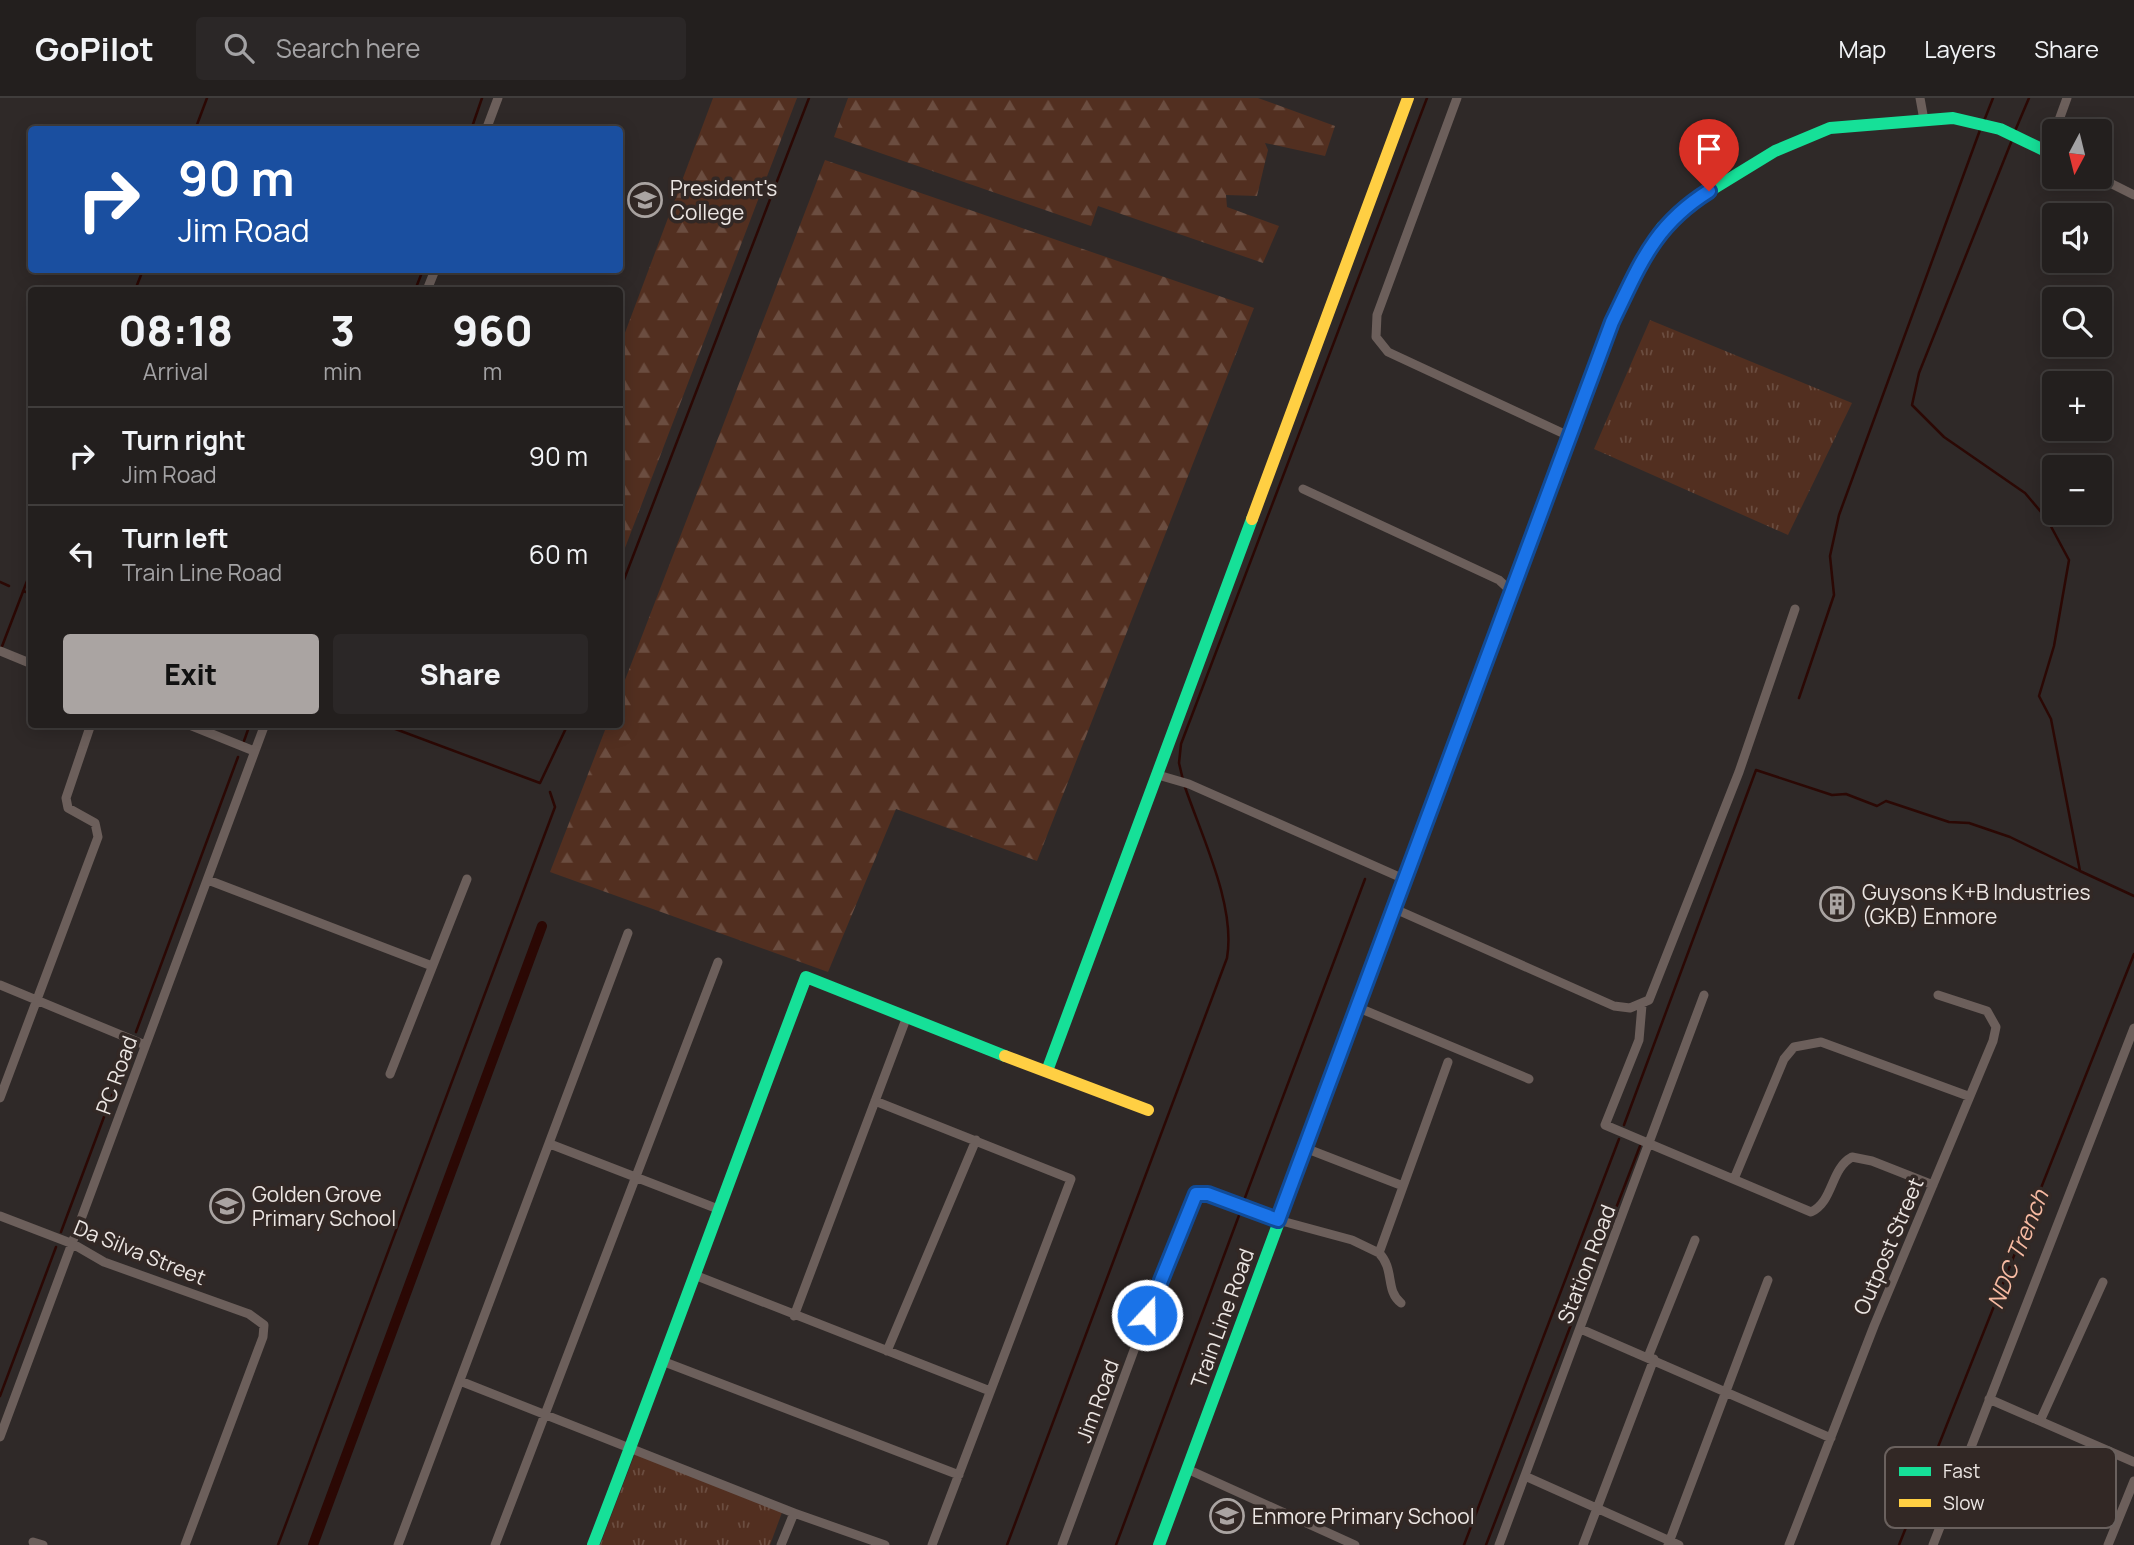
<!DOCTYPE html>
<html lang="en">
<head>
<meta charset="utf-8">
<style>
	body { margin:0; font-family:Manrope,sans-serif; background:#2b2727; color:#f1f3f6; height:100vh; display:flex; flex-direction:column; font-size:26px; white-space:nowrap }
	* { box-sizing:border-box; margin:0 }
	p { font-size:23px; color:#a3a2a4 }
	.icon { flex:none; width:38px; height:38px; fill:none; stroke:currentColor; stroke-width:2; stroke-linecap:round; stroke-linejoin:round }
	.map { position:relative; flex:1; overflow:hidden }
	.panel { position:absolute; left:28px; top:189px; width:595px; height:441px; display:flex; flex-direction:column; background:#231f1e; border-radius:7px; box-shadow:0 4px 18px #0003,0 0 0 2px #403d3c }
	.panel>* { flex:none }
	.guide { position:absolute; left:28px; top:28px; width:595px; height:147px; border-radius:7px; box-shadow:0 4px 18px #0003,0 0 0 2px #403d3c; background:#1a4fa0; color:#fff; overflow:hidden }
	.needle { width:46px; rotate:187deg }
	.controls { position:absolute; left:2042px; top:21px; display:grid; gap:14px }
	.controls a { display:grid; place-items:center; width:70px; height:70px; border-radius:7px; background:#231f1e; box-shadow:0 4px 18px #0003,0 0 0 2px #403d3c; font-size:35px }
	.pin { position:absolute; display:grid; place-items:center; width:60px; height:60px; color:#fff; margin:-72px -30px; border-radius:50% 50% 50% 0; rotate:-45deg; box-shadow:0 0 7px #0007 }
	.pin .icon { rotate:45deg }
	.me { position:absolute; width:77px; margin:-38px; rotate:21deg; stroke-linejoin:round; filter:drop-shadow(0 0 5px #0008) }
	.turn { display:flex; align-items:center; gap:24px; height:147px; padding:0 35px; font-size:32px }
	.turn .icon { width:91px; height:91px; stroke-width:2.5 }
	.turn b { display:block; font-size:49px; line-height:60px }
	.eta { display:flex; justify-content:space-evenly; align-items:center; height:119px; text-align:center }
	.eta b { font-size:42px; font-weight:800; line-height:49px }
	.action { display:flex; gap:14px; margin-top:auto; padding:14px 35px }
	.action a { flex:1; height:80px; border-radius:7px; background:#aaa4a2; color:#111; font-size:28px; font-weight:800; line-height:80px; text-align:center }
	.action a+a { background:#2b2727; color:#f1f3f6 }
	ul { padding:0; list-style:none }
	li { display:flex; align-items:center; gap:21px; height:98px; padding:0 35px; border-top:2px solid #403d3c }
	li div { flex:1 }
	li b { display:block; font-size:26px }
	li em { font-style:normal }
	header { display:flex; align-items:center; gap:42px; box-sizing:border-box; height:98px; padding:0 35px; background:#231f1e; border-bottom:2px solid #403d3c }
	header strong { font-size:33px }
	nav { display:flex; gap:38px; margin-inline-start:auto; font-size:24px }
	.search { width:490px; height:63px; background:#2b2727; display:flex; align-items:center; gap:18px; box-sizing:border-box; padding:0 24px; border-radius:7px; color:#a3a2a4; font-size:26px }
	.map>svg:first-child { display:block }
</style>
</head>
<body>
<header>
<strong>GoPilot</strong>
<div class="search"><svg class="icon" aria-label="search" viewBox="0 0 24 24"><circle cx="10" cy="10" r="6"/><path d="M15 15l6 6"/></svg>Search here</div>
<nav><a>Map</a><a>Layers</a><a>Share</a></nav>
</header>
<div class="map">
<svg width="2134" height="1447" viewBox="0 0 2134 1447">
	<defs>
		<pattern id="grass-tufts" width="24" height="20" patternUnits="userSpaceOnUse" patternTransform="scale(1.75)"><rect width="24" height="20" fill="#522f20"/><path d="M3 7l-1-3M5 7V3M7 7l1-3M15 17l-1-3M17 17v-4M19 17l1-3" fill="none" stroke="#6b4d40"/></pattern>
		<pattern id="forest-firs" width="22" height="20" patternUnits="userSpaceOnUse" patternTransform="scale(1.75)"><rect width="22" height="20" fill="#522f20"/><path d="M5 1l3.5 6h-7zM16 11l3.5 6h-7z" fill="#6b4d40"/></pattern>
	</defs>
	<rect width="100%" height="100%" fill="#2f2928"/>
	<path fill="url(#grass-tufts)" d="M1650,222L1852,305L1788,437L1594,351Z
		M636,1353L784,1409L770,1447H600Z"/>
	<path fill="url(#forest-firs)" d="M713,0H797L620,463V248Z
		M848,0H1258L1335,28L1325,58L1265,45L1268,52L1257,98L1226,97L1227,109L1279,128L1263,165L1098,108L1091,128L834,39Z
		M825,62L1254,210L1037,763L896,711L828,874L550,774L607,627L620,626V595Z"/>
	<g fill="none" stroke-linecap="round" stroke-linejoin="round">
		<path stroke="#2b0804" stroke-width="2.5" d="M1984,23L1993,0
			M195,32L207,0
			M471,32L482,0
			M2015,33L2029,0
			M2012,42L1919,275L1912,307L1944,339L2025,395L2047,421L2069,462L2054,548L2039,598L2051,621L2080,773L2134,798
			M135,192L143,172
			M415,192L423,172
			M0,484L9,488
			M620,492L809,0
			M23,493L32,496
			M1,551L32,470
			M1799,600L1834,497L1830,458L1839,417L1980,32
			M382,626L540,685L568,626
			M244,643L250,626
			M1183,682L1179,665L1181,646L1427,0
			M136,934L238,659
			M1624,1027L1756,672L1832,697L1846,696L1877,708L1886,703L1949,724L1969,725L2010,739L2080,773
			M1243,1105L1365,781
			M61,1134L129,952
			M0,1298L56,1149
			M278,1447L555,709L550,694
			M1007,1447L1227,860C1236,808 1202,739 1185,689
			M1116,1447L1241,1112
			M1464,1447L1619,1041
			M1486,1447L1640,1048
			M1899,1447L2134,856"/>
		<path stroke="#2b0804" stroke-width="10" d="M313,1447L542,828"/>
		<path stroke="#6c5f5b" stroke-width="9" d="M1457,0L1377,217L1376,239L1388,254L1571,339
			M1920,0L1924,22
			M486,32L498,0
			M2055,33L2067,0
			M2048,53L2054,35
			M2098,79L2134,97
			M427,192L435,172
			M1303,391L1499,482L1514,496
			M0,553L32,566
			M187,626L254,653
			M1158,677L1189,686L1404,781
			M208,782L432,868
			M1395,811L1614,908L1630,910L1649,902L1739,674L1795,511
			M0,887L145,947
			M1642,907L1639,942L1605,1027L1811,1114C1834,1103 1830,1071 1852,1059L1872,1063L1933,1087
			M1359,910L1529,981
			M390,976L467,781
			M0,1000L98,739L95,725L68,710L66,700L91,626
			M875,1003L1071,1081L932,1447
			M550,1046L718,1111
			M1305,1050L1403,1088
			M1734,1081L1784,961L1794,949L1821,944L1968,998
			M0,1118L73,1146L104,1164L249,1216L264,1227L263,1239L185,1447
			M697,1178L990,1293
			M1401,1205C1385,1193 1395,1171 1379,1155L1448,964
			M794,1218L906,921
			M1581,1231L1831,1340
			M887,1253L976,1042
			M1648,1259L1695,1142
			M662,1263L959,1377
			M460,1283L794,1415L885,1447
			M1989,1301L2134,1364
			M2041,1321L2103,1184
			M0,1339L265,626
			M1187,1371L1355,1447
			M1525,1378L1679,1447
			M33,1444L43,1447
			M398,1447L628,835
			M495,1447L718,864
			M781,1447L794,1415
			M1062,1447L1147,1217L1196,1096H1208L1278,1122L1352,1142L1379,1155
			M1499,1447L1704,897
			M1583,1447L1654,1261
			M1668,1447L1768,1182
			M1789,1447L1874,1228L1993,943L1996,929L1987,913L1938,897
			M1933,1447L2134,930
			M2108,1447L2134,1383"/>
		<path stroke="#16e098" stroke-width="12" d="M1573,331L1613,224L1641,164L1662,129L1690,105L1775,53L1830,30L1953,20L2000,31L2054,57
			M1047,973L1252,421
			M593,1447C666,1258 734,1068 806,879L1005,958
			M1159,1447L1470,609"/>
		<path stroke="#ffcf43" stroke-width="12" d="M1252,421L1408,0
			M1470,609L1573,331
			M1005,958L1148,1012"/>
	</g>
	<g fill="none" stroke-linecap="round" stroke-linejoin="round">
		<g stroke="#114b97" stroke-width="18">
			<path id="route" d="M1147,1217L1196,1096H1208L1278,1122L1612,224C1640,167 1653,128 1709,93"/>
		</g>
		<use href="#route" stroke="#1a73e8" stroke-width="12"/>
	</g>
	<defs>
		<g id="school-ring" transform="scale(1.75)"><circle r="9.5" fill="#322825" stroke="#aaa4a2" stroke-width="1.5"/><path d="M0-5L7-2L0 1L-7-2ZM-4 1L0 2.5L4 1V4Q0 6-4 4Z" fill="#aaa4a2"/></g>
		<g id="building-ring" transform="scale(1.75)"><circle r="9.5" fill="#322825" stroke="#aaa4a2" stroke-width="1.5"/><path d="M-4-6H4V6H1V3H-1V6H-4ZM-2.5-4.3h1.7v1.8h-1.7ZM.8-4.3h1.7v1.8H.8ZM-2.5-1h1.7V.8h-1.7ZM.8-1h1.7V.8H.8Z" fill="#aaa4a2"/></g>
	</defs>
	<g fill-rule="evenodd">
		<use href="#school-ring" x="645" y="102"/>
		<use href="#building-ring" x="1837" y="806"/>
		<use href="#school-ring" x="227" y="1108"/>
		<use href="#school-ring" x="1227" y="1418"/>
	</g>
	<g text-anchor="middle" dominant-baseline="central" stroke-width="7" stroke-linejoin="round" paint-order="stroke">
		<g font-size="21" fill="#ece6e3" stroke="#322825" text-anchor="start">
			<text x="670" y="90">President's<tspan x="670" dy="24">College</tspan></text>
			<text x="1862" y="794">Guysons K+B Industries<tspan x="1862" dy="24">(GKB) Enmore</tspan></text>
			<text x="252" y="1096">Golden Grove<tspan x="252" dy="24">Primary School</tspan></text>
			<text x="1252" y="1418">Enmore Primary School</text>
		</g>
		<g font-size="21" fill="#ece6e3" stroke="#322825">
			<text transform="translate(116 977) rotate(-70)">PC Road</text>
			<text transform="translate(1888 1148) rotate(-67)">Outpost Street</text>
			<text transform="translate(140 1154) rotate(22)">Da Silva Street</text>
			<text transform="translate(1586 1166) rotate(-69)">Station Road</text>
			<text transform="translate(1222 1220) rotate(-70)">Train Line Road</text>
			<text transform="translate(1097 1303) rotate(-70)">Jim Road</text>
		</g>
		<g font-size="23" font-style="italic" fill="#f7baa2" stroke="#322825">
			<text transform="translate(2017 1151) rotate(-68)">NDC Trench</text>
		</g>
	</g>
	<rect x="1885" y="1349" width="231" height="81" rx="10" fill="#322825" stroke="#6a615e" stroke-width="2"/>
	<rect x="1899" y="1369" width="32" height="9" fill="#16e098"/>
	<rect x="1899" y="1401" width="32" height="8" fill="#ffcf43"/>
	<g font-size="19" fill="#ece6e3">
		<text x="1943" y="1380">Fast</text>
		<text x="1943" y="1412">Slow</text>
	</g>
</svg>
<div class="controls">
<a><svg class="needle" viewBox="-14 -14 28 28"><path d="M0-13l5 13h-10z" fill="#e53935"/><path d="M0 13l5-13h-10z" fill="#a3a2a4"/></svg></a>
<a><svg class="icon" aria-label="sound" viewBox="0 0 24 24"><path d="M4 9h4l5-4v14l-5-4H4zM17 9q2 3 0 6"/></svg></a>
<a><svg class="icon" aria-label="search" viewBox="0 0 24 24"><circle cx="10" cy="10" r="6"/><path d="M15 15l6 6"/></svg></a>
<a>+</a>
<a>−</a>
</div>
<div class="pin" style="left:1709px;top:93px;background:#d93025"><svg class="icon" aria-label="arrive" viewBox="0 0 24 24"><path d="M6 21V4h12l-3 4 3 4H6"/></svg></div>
<svg class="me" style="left:1147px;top:1217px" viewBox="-20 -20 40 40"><circle r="17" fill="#1a73e8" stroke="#fff" stroke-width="3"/><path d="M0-11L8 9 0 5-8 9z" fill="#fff"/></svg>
<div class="guide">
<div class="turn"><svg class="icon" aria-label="right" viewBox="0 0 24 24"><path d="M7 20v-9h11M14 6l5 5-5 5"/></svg><div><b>90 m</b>Jim Road</div></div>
</div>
<section class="panel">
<div class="eta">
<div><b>08:18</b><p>Arrival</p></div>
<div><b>3</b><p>min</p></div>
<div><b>960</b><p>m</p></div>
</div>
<ul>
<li><svg class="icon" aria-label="right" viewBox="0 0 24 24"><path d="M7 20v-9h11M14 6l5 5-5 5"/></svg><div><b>Turn right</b><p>Jim Road</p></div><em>90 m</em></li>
<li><svg class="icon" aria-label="left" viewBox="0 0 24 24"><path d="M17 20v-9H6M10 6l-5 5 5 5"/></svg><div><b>Turn left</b><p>Train Line Road</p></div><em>60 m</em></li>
</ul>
<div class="action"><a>Exit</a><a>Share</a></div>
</section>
</div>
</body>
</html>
